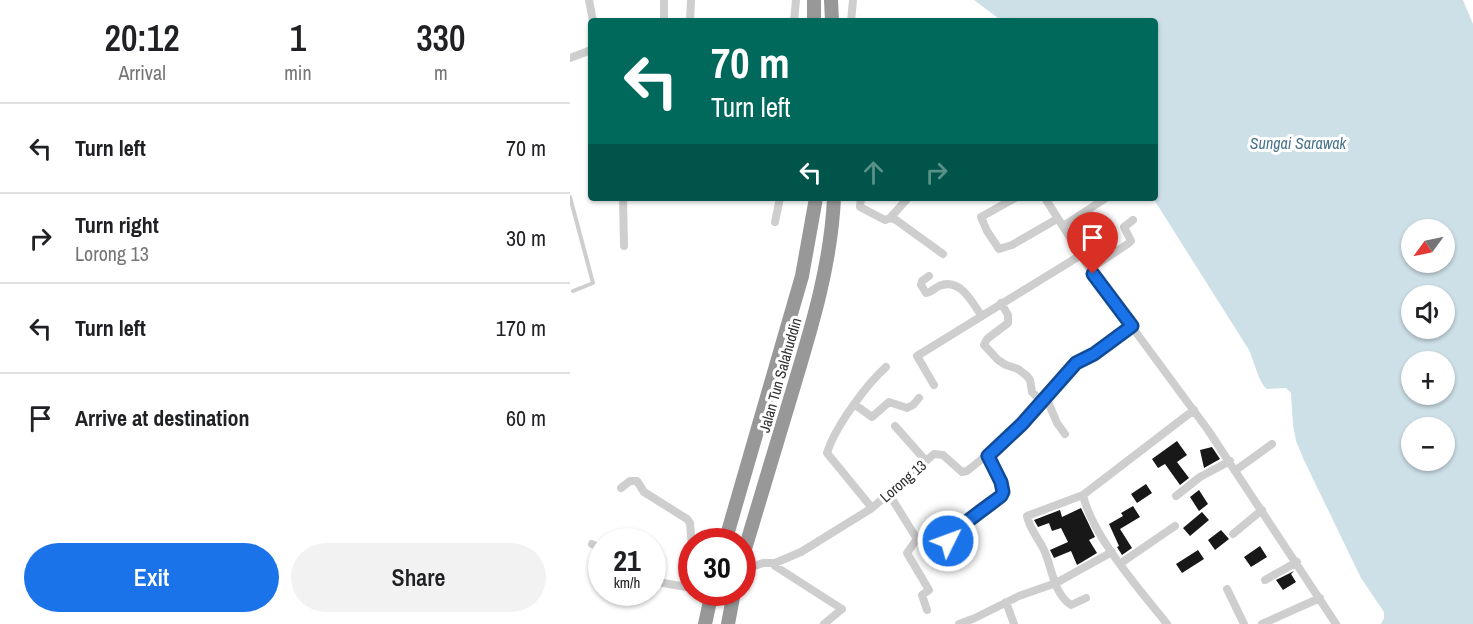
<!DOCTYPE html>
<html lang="en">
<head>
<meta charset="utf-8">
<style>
	body { margin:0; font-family:"Archivo Narrow",sans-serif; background:#f2f2f2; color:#202124; height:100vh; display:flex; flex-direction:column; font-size:22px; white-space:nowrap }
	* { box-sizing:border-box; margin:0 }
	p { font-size:20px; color:#757577 }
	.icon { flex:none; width:33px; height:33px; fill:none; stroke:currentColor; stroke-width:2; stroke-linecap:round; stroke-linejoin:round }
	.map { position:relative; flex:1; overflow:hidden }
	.sheet { display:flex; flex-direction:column; background:#fff; width:570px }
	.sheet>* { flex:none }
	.hud { position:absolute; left:18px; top:18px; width:570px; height:183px; border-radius:6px; box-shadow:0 2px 4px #0004; background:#00695c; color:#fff; overflow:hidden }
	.needle { width:39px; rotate:237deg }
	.controls { position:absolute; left:831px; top:219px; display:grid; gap:12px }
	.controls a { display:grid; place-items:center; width:54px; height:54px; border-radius:50%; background:#fff; box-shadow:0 2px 4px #0004; font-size:30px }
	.speed { position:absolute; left:18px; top:528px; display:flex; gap:12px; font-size:30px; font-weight:700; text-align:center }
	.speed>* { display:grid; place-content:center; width:78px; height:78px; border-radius:50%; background:#fff; box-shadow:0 2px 4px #0004; line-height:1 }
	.speed small { font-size:15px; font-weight:400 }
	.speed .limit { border:9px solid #d22; background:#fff; color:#111 }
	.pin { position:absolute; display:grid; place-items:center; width:51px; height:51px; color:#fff; margin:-62px -26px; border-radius:50% 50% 50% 0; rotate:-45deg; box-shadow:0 0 6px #0007 }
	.pin .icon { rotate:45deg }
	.me { position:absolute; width:66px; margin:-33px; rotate:48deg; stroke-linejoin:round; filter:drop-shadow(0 0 4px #0008) }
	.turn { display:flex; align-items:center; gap:21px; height:126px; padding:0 24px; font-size:27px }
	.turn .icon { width:78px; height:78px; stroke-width:2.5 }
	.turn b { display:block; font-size:42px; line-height:51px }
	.lanes { display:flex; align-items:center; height:57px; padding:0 24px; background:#0003; justify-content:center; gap:30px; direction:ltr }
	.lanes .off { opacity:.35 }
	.eta { display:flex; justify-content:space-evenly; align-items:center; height:102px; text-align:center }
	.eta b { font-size:36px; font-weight:600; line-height:42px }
	.cta { display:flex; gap:12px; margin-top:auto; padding:12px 24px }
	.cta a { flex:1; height:69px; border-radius:36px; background:#1a73e8; color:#fff; font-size:24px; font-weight:600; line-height:69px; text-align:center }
	.cta a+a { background:#f2f2f2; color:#202124 }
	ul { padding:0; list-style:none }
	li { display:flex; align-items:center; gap:18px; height:90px; padding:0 24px; border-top:2px solid #e0e0e0 }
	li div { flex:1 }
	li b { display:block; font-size:22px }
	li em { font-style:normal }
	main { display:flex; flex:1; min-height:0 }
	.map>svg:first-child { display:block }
</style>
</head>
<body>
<main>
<section class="sheet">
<div class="eta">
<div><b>20:12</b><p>Arrival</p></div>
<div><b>1</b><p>min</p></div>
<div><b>330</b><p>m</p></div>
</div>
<ul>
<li><svg class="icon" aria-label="left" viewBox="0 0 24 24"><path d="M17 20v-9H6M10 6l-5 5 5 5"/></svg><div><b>Turn left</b></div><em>70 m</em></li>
<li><svg class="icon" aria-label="right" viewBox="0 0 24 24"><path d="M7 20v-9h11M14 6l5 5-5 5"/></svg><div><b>Turn right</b><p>Lorong 13</p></div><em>30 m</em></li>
<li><svg class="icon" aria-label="left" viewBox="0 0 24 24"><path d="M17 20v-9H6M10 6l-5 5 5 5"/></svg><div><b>Turn left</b></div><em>170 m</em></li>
<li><svg class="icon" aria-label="arrive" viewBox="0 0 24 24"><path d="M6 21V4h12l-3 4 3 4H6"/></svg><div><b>Arrive at destination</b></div><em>60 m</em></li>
</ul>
<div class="cta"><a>Exit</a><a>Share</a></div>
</section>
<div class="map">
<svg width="903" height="624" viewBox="0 0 903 624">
	<rect width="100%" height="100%" fill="#fff"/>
	<path fill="#cddfe7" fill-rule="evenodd" d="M404,0H893L903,24V624H811L814,618V612L791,578L733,458L726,441L723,425L721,393L716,388L697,389C689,383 684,361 679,350L583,198H585V21H432ZM842,230H874V262H842ZM842,296H874V328H842ZM842,362H874V394H842ZM842,428H874V460H842Z"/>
	<path fill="#181818" d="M607,441L617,455L607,462L619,478L610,485L595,464L588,468L582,459Z
		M642,447L650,459L634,468L630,450Z
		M576,484L582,493L567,503L561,494Z
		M629,490L638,504L629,511L620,497Z
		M563,506L570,517L550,529L562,548L552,555L547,547L549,546L539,524L553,516L551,513Z
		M511,508L525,537L519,540L527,553L507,565L501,551L484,558L480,550L498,542L491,528L482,531L479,523L468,527L464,520L490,510L492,517Z
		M632,512L639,520L620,536L613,528Z
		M651,530L659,539L645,550L638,540Z
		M690,546L697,557L681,567L674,557Z
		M628,550L634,559L612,573L606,564Z
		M724,571L721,574L726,582L713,590L706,580Z"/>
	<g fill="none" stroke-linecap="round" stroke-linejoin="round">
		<path stroke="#cecece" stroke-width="4" d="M0,197L23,283L3,291"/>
		<path stroke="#cecece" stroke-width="8" d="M19,0L23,21
			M94,0V21
			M120,21L121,0
			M224,21L226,0
			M281,21L283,0
			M0,58L21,50
			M53,198L54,246
			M291,198L290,207L315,220L320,218L326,220L373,254
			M445,198L411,217L417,231L429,249L442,245L487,219
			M475,198L523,274L638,430L766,624
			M320,218L338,198
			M205,222L210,198
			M493,226L536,198
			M520,269L559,243L561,241L554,227L563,220
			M359,276L352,281L351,285L356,293C362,292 365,288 369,286C390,277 402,302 411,315
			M431,303L438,315V323L417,339L414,345L428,360L436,365L448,369L457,376L460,380L462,392L472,402
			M364,385L347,356L511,255
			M476,397L487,423L495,434
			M284,404L302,417L319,402L337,408L343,405L349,398
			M325,426L356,461
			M666,470L702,444
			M51,488L60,481H67L74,492L117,519L120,523L122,548
			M319,494L347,539L337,553L359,590L352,595L357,610
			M513,495C522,536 570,590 597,624
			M606,496L630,477L660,461
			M302,508L257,453C265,427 296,385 316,367
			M663,534L692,510
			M22,544L32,549
			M385,554L378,541C381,531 420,505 431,496L433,492L431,482L418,456
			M205,563V566L272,609L254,624
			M551,563L605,526
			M172,565L181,567L193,563H205L231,552L302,508L364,454L373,455L392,472L397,471L438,438L506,364L524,354L562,326
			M695,580L727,562
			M82,581L122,588
			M657,589L674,624
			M516,598L501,605C483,593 482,567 474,550C469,539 459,528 457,516L513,495L624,410
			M436,602L444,624
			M389,624L405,618L449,596L486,583L542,552
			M692,624L750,598"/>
		<path stroke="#989898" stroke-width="14" d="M244,0V21
			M261,0L262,21
			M155,542L232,276L246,198
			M172,559C189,502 206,446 223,389C242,326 261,264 264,198
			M135,624L142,592
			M158,624L164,592"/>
	</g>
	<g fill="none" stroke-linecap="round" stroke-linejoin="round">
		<g stroke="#114b97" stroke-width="15">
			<path id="route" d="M378,541C381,531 420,505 431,496L433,492L431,482L418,456L452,424L506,363L524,354L562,326L523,274"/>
		</g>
		<use href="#route" stroke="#1a73e8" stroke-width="10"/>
	</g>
	<g text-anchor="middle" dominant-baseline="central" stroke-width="6" stroke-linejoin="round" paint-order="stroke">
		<g font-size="15" fill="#313131" stroke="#fff">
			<text transform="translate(210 375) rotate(-74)">Jalan Tun Salahuddin</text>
			<text transform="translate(333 481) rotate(-41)">Lorong 13</text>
		</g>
		<g font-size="16" font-style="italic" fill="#48738b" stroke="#fff">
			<text x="728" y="143">Sungai Sarawak</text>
		</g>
	</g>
</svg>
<div class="controls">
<a><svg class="needle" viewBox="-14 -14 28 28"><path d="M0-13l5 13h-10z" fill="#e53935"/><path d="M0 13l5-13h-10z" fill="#757577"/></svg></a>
<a><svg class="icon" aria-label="sound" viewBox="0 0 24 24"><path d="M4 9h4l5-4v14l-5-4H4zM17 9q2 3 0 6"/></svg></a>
<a>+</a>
<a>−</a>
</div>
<div class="speed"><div>21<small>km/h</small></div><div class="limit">30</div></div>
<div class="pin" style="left:523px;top:274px;background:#d93025"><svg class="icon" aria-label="arrive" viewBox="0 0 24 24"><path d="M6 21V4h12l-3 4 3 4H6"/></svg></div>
<svg class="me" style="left:378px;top:541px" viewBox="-20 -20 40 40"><circle r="17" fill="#1a73e8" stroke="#fff" stroke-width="3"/><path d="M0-11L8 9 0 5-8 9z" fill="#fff"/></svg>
<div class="hud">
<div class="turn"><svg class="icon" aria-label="left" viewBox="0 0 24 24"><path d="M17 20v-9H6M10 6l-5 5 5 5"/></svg><div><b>70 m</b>Turn left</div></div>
<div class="lanes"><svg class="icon" aria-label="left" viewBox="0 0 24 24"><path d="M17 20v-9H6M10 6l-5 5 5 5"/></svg><svg class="icon off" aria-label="ahead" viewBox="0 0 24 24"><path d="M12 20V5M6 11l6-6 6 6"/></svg><svg class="icon off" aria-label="right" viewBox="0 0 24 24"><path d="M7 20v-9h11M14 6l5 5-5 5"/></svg></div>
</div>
</div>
</main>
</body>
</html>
